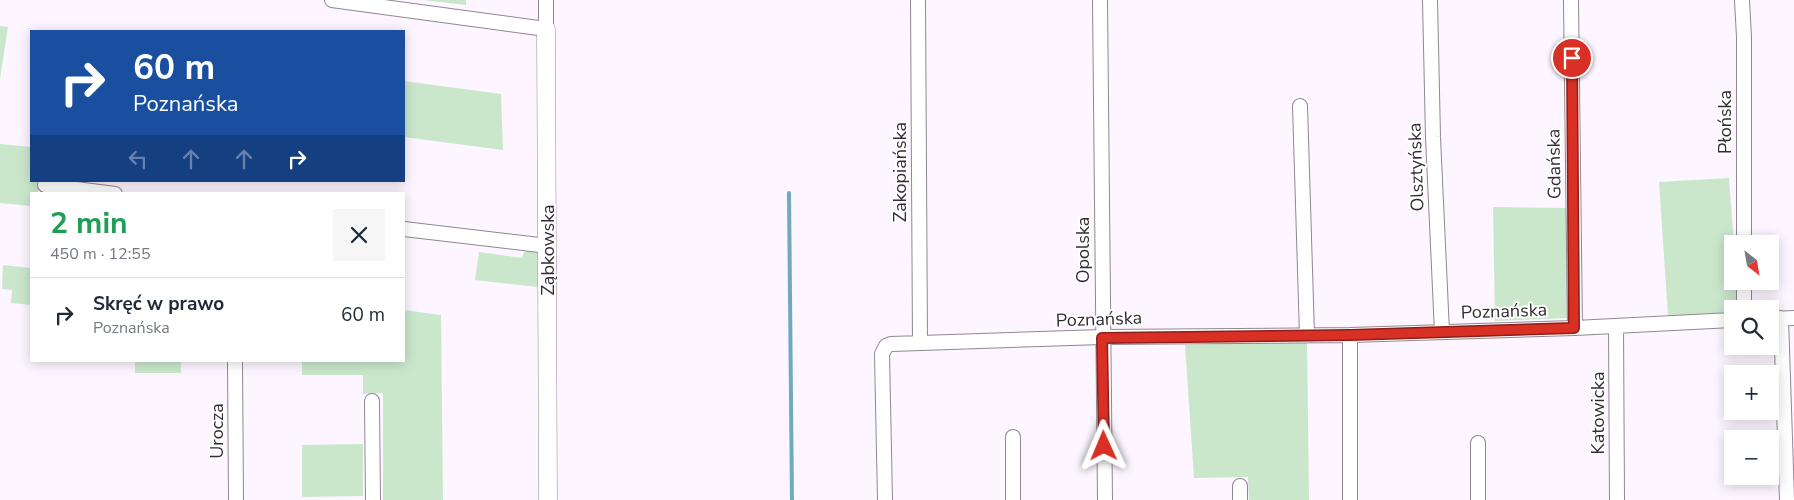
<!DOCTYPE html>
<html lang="pl">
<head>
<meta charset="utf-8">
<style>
	body { margin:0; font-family:"Nunito Sans",sans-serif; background:#f6f6f7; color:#1f2937; height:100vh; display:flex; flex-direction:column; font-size:19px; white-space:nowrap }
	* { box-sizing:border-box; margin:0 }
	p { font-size:16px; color:#747a83 }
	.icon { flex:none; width:28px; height:28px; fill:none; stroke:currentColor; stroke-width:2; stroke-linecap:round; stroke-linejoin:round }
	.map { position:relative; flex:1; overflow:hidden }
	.sheet { position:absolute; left:30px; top:192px; width:375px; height:170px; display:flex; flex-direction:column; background:#fff; border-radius:0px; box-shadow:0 2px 12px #0003 }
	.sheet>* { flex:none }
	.hud { position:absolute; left:30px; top:30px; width:375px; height:152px; border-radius:0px; box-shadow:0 2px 12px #0003; background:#1a4fa0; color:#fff; overflow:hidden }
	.needle { width:32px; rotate:149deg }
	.fabs { position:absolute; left:1724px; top:235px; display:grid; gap:10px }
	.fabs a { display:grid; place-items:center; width:55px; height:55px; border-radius:0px; background:#fff; box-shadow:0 2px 12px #0003; font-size:25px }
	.pin { position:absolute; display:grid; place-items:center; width:42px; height:42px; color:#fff; margin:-21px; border:2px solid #fff; border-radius:50%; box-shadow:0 1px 5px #0007 }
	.me { position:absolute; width:55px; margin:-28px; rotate:359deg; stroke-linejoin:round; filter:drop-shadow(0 0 4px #0008) }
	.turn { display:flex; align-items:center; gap:18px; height:105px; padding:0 20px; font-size:22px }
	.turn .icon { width:65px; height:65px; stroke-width:2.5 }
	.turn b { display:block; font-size:35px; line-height:42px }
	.lanes { display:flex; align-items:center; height:48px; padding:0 20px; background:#0003; justify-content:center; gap:25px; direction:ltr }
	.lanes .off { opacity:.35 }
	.round { display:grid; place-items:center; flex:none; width:52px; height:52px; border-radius:0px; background:#f6f6f7 }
	.summary { display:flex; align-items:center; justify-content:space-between; height:85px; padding:0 20px }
	h1 { font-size:30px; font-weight:700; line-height:38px; color:#1e9e55 }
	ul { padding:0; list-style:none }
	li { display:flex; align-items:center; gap:15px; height:75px; padding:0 20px; border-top:1px solid #e0e1e3 }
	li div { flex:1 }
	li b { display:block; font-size:19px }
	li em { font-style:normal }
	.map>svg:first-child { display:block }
</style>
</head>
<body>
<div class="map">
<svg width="1794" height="500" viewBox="0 0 1794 500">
	<rect width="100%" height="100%" fill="#fdf5ff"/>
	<path fill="#cae7cc" d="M423,0H466V5Z
		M0,26L8,27L0,79Z
		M404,81L501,94L503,150L404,137Z
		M0,144L31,147V181H39L38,194H31V206L0,203Z
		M1729,178L1734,244L1732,281H1736L1738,309H1732V312L1668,316L1659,182Z
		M1493,207L1566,208L1568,318L1495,321Z
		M529,250L537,252L538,287L475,280L479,252L522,258L524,252Z
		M3,265L31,268V305L11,303L12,290L2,289Z
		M404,310L441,315L443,500H383V393L363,394V375H302V361H404Z
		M1307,341L1309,500H1249L1248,477L1194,478L1185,345Z
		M135,361H181V373H135Z
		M363,444V496L302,497V445Z"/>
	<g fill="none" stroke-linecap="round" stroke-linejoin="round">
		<path stroke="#6fabbe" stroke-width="4" d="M789,193L792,500"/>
		<g stroke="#908792" stroke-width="16">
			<path id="minor" d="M332,0L546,29V0
				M918,0L920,343
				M1100,0L1105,500
				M1430,0L1433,137L1442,332
				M1571,0L1575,328
				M1742,0L1744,37V244
				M1300,106L1307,335
				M45,185L115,194
				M404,229L548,246
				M1744,281V309
				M1781,318L1787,500
				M1770,319L1794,318
				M1616,326L1617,500
				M1350,335V500
				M235,361L236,500
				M372,401L373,500
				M1013,437V500
				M1478,443V500
				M1240,486V500
				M885,500L882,354L886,346L891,344L1102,337L1350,335L1575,328L1732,320"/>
		</g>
		<g stroke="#908792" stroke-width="19">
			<path id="tertiary" d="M546,29L548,500"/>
		</g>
		<use href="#minor" stroke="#fff" stroke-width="14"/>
		<use href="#tertiary" stroke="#fff" stroke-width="18"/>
	</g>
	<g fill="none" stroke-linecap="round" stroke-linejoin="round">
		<g stroke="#8d1f18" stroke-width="12">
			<path id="route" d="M1104,446L1102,338L1350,335L1574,328L1572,58"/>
		</g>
		<use href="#route" stroke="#d93025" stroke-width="9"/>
	</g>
	<g text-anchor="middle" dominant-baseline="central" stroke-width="4" stroke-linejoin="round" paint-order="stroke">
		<g font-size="18" fill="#312d32" stroke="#fff">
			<text transform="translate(1725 122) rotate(-90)">Płońska</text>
			<text transform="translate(1554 164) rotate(-91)">Gdańska</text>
			<text transform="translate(1416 167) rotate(-92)">Olsztyńska</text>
			<text transform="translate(900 172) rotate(-90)">Zakopiańska</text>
			<text transform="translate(548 250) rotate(-90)">Ząbkowska</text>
			<text transform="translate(1083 250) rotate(-90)">Opolska</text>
			<text transform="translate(1504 311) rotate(-2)">Poznańska</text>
			<text transform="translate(1099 319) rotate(-2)">Poznańska</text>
			<text transform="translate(1598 413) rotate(-90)">Katowicka</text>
			<text transform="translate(217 431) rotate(-90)">Urocza</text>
		</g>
	</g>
</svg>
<div class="fabs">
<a><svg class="needle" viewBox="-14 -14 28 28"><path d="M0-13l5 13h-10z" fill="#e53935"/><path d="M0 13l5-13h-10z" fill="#747a83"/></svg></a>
<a><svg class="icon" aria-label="search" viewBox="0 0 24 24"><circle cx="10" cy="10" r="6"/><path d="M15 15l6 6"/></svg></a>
<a>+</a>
<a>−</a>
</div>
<div class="pin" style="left:1572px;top:58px;background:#d93025"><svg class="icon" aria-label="arrive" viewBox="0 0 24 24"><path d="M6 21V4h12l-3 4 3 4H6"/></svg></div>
<svg class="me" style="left:1104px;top:446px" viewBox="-20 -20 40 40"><path d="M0-17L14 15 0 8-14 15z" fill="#d93025" stroke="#fff" stroke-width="4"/></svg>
<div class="hud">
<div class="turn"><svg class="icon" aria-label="right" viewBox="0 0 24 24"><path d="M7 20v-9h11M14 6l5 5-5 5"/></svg><div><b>60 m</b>Poznańska</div></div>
<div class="lanes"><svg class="icon off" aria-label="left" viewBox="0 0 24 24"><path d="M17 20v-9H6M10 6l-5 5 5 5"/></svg><svg class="icon off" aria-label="ahead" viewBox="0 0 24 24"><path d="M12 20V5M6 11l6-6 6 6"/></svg><svg class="icon off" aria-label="ahead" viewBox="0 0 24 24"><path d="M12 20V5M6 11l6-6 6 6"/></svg><svg class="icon" aria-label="right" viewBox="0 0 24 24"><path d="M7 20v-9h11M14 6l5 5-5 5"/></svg></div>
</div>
<section class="sheet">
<div class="summary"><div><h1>2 min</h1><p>450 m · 12:55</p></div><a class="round"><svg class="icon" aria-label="close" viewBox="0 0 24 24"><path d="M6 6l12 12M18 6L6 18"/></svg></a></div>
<ul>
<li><svg class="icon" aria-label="right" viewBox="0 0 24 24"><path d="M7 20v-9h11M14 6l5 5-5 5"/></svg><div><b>Skręć w prawo</b><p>Poznańska</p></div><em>60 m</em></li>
</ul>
</section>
</div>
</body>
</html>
